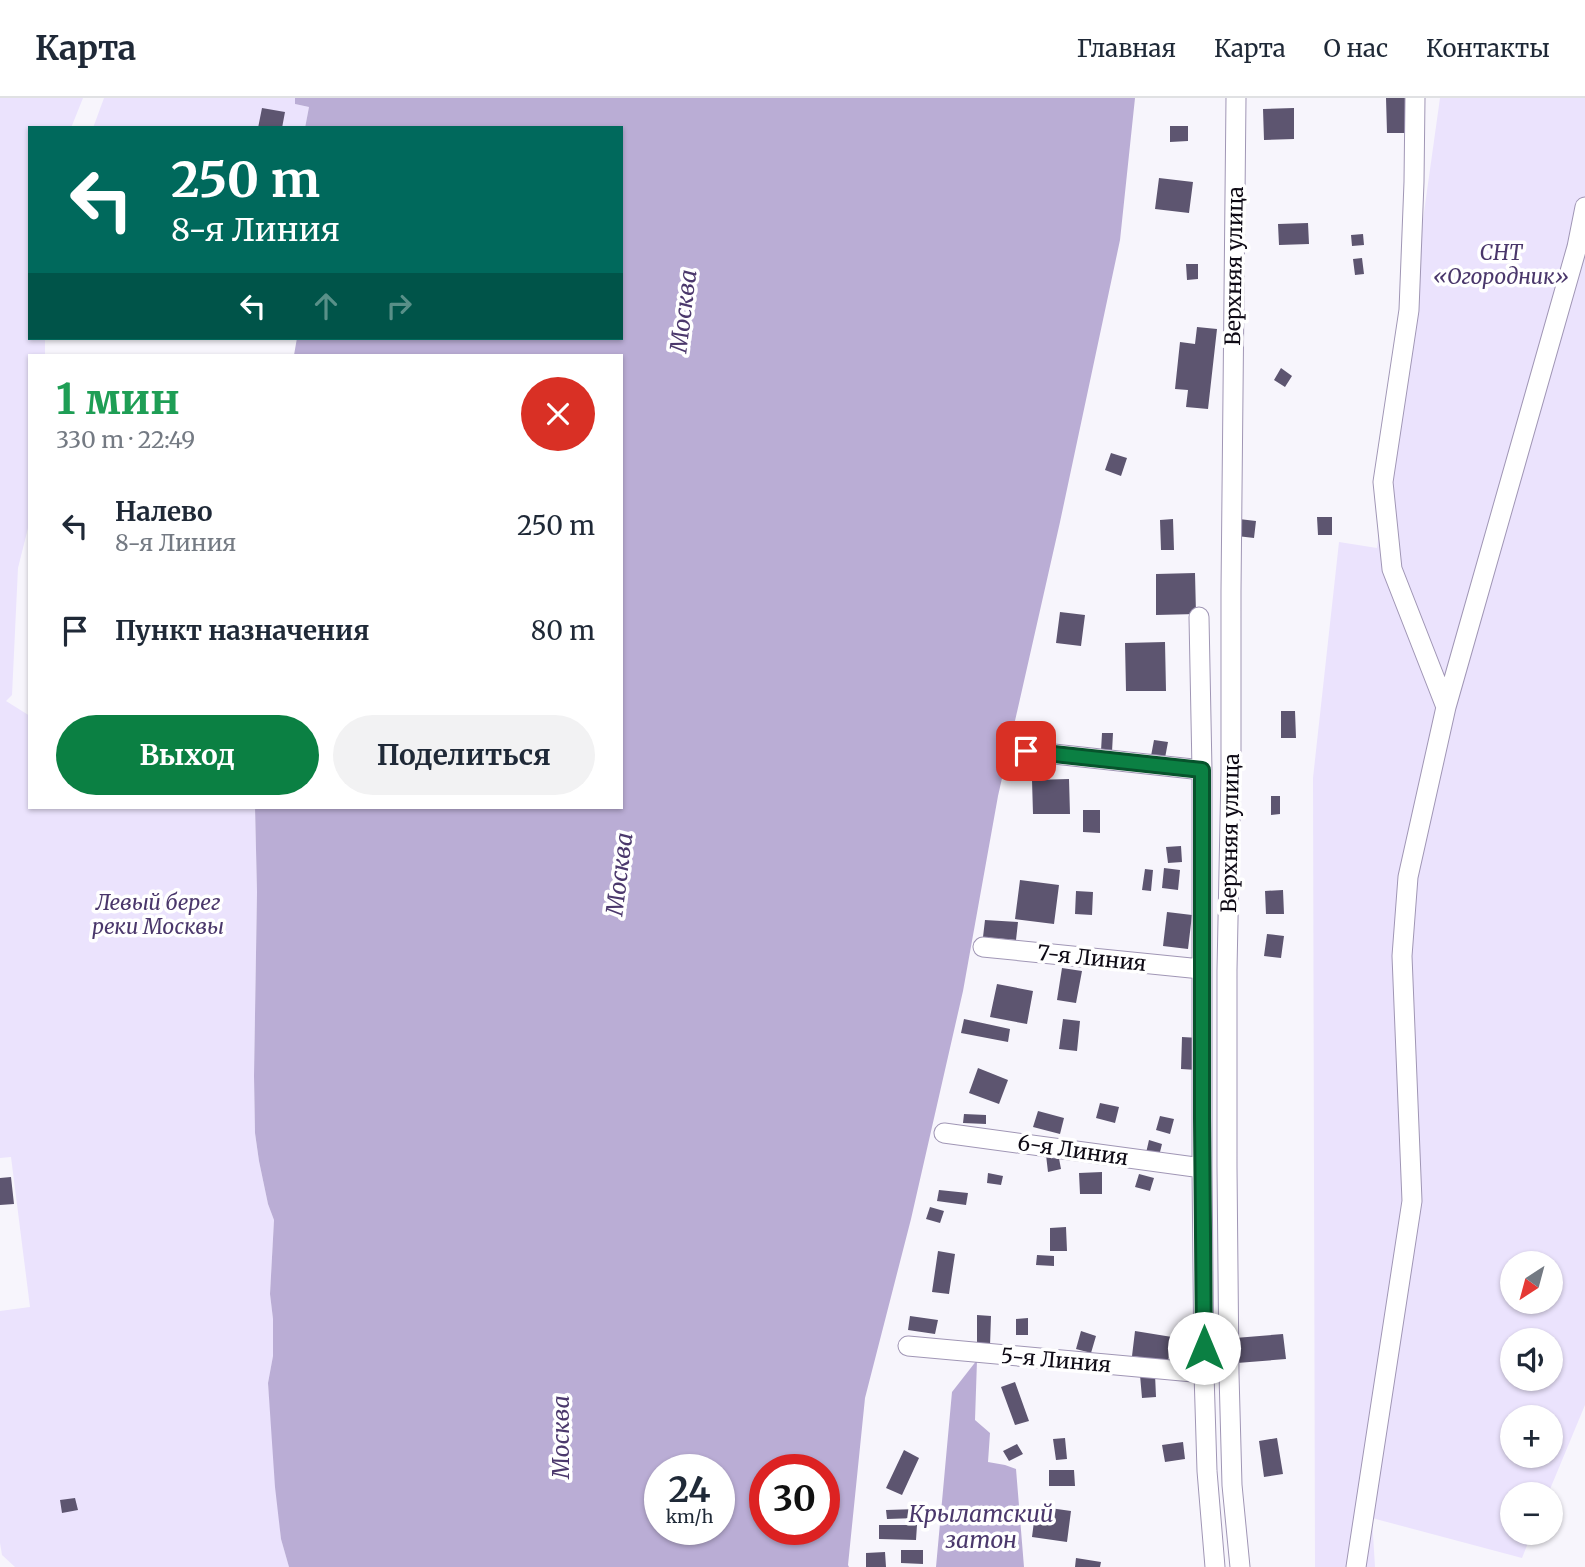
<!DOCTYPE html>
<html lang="ru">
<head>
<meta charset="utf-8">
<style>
	body { margin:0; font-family:Merriweather,serif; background:#f2f2f3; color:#1f2937; height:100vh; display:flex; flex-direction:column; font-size:26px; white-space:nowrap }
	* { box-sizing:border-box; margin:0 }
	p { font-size:23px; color:#747a83 }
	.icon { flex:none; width:38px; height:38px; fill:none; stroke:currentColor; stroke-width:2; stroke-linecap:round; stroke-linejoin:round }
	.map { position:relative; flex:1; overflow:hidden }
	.drawer { position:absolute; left:28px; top:256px; width:595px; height:455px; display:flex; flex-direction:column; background:#fff; border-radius:0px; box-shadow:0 2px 5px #0004 }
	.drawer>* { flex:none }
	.hud { position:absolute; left:28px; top:28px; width:595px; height:214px; border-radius:0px; box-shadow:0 2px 5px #0004; background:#00695c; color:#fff; overflow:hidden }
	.needle { width:46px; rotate:216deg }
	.fabs { position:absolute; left:1500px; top:1153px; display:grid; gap:14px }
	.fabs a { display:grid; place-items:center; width:63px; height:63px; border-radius:50%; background:#fff; box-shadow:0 2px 5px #0004; font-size:35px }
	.speed { position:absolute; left:644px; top:1356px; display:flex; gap:14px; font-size:35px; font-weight:700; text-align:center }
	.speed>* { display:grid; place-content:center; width:91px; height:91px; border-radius:50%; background:#fff; box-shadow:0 2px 5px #0004; line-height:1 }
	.speed small { font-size:18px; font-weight:400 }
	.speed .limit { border:10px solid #d22; background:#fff; color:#111 }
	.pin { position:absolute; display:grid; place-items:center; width:60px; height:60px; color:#fff; margin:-30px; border-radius:14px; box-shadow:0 4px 10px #0006 }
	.me { position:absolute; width:77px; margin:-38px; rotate:0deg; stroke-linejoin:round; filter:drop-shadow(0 0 5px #0008) }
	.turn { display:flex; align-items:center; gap:24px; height:147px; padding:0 28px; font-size:32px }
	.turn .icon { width:91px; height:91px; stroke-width:2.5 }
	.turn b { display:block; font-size:49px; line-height:60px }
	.lanes { display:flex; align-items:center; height:66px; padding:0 28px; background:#0003; justify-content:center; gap:35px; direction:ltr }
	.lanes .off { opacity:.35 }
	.round { display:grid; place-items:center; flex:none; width:74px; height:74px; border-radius:37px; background:#f2f2f3 }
	.head { display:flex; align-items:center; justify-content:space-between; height:119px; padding:0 28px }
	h1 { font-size:42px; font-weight:700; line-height:52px; color:#1e9e55 }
	.cta { display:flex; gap:14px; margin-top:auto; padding:14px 28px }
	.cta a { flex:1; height:80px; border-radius:42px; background:#0b8043; color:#fff; font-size:28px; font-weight:700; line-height:80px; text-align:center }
	.cta a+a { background:#f2f2f3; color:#1f2937 }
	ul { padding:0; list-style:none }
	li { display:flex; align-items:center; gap:21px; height:105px; padding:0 28px }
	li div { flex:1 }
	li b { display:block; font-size:26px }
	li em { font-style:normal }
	header { display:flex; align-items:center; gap:42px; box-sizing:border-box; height:98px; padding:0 35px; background:#fff; border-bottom:2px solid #e0e1e3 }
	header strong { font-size:33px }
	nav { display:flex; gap:38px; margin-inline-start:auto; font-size:24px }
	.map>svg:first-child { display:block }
</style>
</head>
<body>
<header>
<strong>Карта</strong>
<nav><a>Главная</a><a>Карта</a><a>О нас</a><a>Контакты</a></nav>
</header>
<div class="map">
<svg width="1585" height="1469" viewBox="0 0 1585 1469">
	<rect width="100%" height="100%" fill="#f7f5fc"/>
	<path fill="#ebe3fd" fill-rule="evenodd" d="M0,0H83L71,30H30V240H45V257H30V422L18,470L12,597L6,603L30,618V709H255L257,794L254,978L255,1035L259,1063L268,1106L274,1122L270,1196L273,1221V1258L268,1285L281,1441L289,1469H15L2,1457L0,1445V1213L30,1209L11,1059L0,1060Z
		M104,0H295V6L309,9L305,30H93Z
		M1440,0H1585V1307L1548,1396H1512V1435H1532L1522,1460L1372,1420L1375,1469H1315L1313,680L1339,444L1377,450ZM1512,1166H1550V1204H1512ZM1512,1242H1550V1281H1512ZM1512,1320H1550V1358H1512Z"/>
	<path fill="#baadd5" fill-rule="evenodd" d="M295,0H1135L1120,142L1060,424L998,698L963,893L911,1121L865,1300L848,1467L849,1469H289L281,1441L275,1389L268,1285L273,1258V1221L270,1196L274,1122L268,1106L259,1063L255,1035L254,978L257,794L255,709H621V257H294L297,240H621V30H305L309,9L295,6ZM660,1372H719V1432H660ZM765,1372H824V1432H765Z
		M977,1262L975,1322L990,1335L988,1364L1005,1367L1016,1371L1024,1469H936L952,1294Z"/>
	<path fill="#5d5570" d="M1386,0H1405V35H1387Z
		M262,10L285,14L282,30H258Z
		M1294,10V41L1264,42L1263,11Z
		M1170,28H1188V43L1170,44Z
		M1159,80L1193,84L1189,115L1155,111Z
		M1308,125L1309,146L1279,147L1278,126Z
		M1363,136L1364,147L1352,148L1351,137Z
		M1362,160L1364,176L1355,177L1353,161Z
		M1186,166H1198V181L1187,182Z
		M1197,229L1217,231L1208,311L1186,309L1188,292L1175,291L1180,244L1195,246Z
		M1281,270L1292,278L1285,289L1274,282Z
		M1111,355L1127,360L1121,378L1105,372Z
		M1317,419H1332V437H1318Z
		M1173,421L1174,452H1161L1160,422Z
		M1239,421L1256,423L1254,440L1237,438Z
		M1195,475L1196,516L1156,517V476Z
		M1060,514L1085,517L1081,548L1056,545Z
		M1165,544L1166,593H1126L1125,545Z
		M1281,613H1295L1296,640H1281Z
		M1102,635H1113L1112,654L1101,653Z
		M1154,642L1168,644L1165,660L1151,658Z
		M1069,681L1070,716H1033L1032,682Z
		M1271,698H1280V716L1271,717Z
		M1083,712H1100V735L1083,734Z
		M1181,748L1182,764L1168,765L1166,749Z
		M1164,770L1180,772L1178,792L1162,790Z
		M1145,771L1153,772L1151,793L1142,792Z
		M1020,782L1059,787L1054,826L1015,821Z
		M1283,792L1284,816H1266L1265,793Z
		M1076,793L1093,794L1092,817L1075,816Z
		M1167,814L1192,817L1188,851L1163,848Z
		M985,822L1018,824L1016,842L983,839Z
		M1267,836L1284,838L1281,860L1264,858Z
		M1062,870L1082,873L1076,905L1057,902Z
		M997,886L1033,893L1027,926L990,919Z
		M964,921L1010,931L1008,944L961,935Z
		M1063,921L1080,923L1077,953L1059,951Z
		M1182,939L1199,940L1197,972L1181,971Z
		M978,970L1008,982L999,1006L969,995Z
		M1100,1005L1119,1009L1115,1025L1096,1020Z
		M1038,1013L1064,1020L1060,1036L1033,1029Z
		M964,1016L986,1017V1026L963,1025Z
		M1160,1018L1174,1021L1170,1036L1156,1032Z
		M1149,1042L1162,1046L1159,1058L1146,1055Z
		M1058,1055L1061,1071L1048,1074L1046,1057Z
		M1102,1074V1096H1080L1079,1075Z
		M988,1075L1003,1078L1001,1087L987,1085Z
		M1139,1076L1154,1080L1150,1093L1135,1089Z
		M11,1079L14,1106L0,1107V1080Z
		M939,1092L968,1095L966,1107L937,1103Z
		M930,1109L944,1113L940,1125L926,1121Z
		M1066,1129L1067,1153H1050V1130Z
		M938,1153L955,1156L949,1196L932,1194Z
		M1037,1157L1054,1158V1168L1036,1167Z
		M977,1217L991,1218L990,1248L977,1247Z
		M910,1218L938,1222L935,1236L908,1232Z
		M1028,1220V1237H1016V1221Z
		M1081,1233L1096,1238L1091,1255L1076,1251Z
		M1135,1233L1172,1239L1168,1263L1132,1258Z
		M1283,1236L1286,1261L1237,1265L1235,1240Z
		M1155,1276L1156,1299L1142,1300L1140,1277Z
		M1015,1284L1029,1323L1015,1327L1001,1289Z
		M1065,1340L1067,1361L1056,1362L1053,1341Z
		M1277,1340L1283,1376L1264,1379L1259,1343Z
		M1183,1344L1185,1361L1165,1364L1162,1347Z
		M1017,1346L1023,1356L1009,1363L1003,1353Z
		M904,1352L919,1360L902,1397L886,1390Z
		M1049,1372H1074L1075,1388H1049Z
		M75,1400L78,1412L62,1415L60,1402Z
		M1036,1408L1071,1413L1067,1444L1032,1439Z
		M917,1411V1420L887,1421L886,1412Z
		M879,1427H917L916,1442L879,1441Z
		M901,1452H923V1466L901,1465Z
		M885,1454L886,1469H866V1455Z
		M1076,1460L1101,1464L1100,1469H1075Z"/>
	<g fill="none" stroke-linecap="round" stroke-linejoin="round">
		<g stroke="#a096b5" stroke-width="21">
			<path id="minor" d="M1236,0L1231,493V673L1227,872V1069L1229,1276L1232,1387L1240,1469
				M1415,0L1414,84L1409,212L1383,384L1392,471L1446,609
				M1199,519L1202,672V1070L1204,1275L1207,1373L1215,1469
				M1026,653L1202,672
				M983,849L1201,871
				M944,1035L1202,1070
				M908,1248L1204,1275
				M1356,1469L1412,1103L1402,858L1408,779L1446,609L1577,149L1585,109"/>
		</g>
		<use href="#minor" stroke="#fff" stroke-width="19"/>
	</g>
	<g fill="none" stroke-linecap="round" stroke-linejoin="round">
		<g stroke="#07532c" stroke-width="18">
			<path id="route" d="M1026,653L1202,672V1020L1204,1250"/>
		</g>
		<use href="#route" stroke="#0b8043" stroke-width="12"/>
	</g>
	<g text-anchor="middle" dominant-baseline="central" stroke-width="7" stroke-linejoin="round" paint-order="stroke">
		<g font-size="21" font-style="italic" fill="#4a376b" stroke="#fff">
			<text x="1501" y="154">СНТ<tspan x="1501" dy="24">«Огородник»</tspan></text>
			<text x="158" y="804">Левый берег<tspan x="158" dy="24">реки Москвы</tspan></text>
		</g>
		<g font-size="21" fill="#0e0a15" stroke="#fff">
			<text transform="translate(1234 168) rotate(-89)">Верхняя улица</text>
			<text transform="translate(1230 735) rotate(-89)">Верхняя улица</text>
			<text transform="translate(1092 860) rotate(6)">7-я Линия</text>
			<text transform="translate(1073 1052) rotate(8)">6-я Линия</text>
			<text transform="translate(1056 1262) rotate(5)">5-я Линия</text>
		</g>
		<g font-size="23" font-style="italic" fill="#4b386c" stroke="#fff">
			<text transform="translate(683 213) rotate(-83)">Москва</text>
			<text transform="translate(619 776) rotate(-83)">Москва</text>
			<text transform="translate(560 1339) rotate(-90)">Москва</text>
			<text x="981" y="1415">Крылатский<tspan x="981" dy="26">затон</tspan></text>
		</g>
	</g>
</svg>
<div class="fabs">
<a><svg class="needle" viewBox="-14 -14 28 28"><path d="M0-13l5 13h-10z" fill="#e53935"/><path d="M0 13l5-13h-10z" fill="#747a83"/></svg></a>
<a><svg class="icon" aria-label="sound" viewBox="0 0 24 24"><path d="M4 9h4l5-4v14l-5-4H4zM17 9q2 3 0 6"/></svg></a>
<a>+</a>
<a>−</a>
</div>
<div class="speed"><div>24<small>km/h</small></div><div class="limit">30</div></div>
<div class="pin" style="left:1026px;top:653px;background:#d93025"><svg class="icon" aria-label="arrive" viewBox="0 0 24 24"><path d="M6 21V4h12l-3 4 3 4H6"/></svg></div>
<svg class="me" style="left:1204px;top:1250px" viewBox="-20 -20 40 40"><circle r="19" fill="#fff"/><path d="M0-13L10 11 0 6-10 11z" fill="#0b8043"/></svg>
<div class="hud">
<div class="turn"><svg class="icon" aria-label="left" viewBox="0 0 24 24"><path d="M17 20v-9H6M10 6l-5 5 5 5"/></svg><div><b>250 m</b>8-я Линия</div></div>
<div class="lanes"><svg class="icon" aria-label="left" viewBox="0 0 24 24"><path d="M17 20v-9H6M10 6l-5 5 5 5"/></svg><svg class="icon off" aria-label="ahead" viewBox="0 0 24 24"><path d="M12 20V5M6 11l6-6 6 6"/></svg><svg class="icon off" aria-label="right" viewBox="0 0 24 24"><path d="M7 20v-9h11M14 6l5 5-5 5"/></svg></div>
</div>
<section class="drawer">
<div class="head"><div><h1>1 мин</h1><p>330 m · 22:49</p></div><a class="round" style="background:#d93025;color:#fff"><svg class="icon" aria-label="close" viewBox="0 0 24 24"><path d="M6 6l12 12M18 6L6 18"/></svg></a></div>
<ul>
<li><svg class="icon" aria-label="left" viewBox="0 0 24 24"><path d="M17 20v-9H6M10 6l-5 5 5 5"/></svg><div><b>Налево</b><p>8-я Линия</p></div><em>250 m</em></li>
<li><svg class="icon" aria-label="arrive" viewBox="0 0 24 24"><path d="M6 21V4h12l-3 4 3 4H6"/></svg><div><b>Пункт назначения</b></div><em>80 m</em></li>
</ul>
<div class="cta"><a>Выход</a><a>Поделиться</a></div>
</section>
</div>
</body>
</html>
